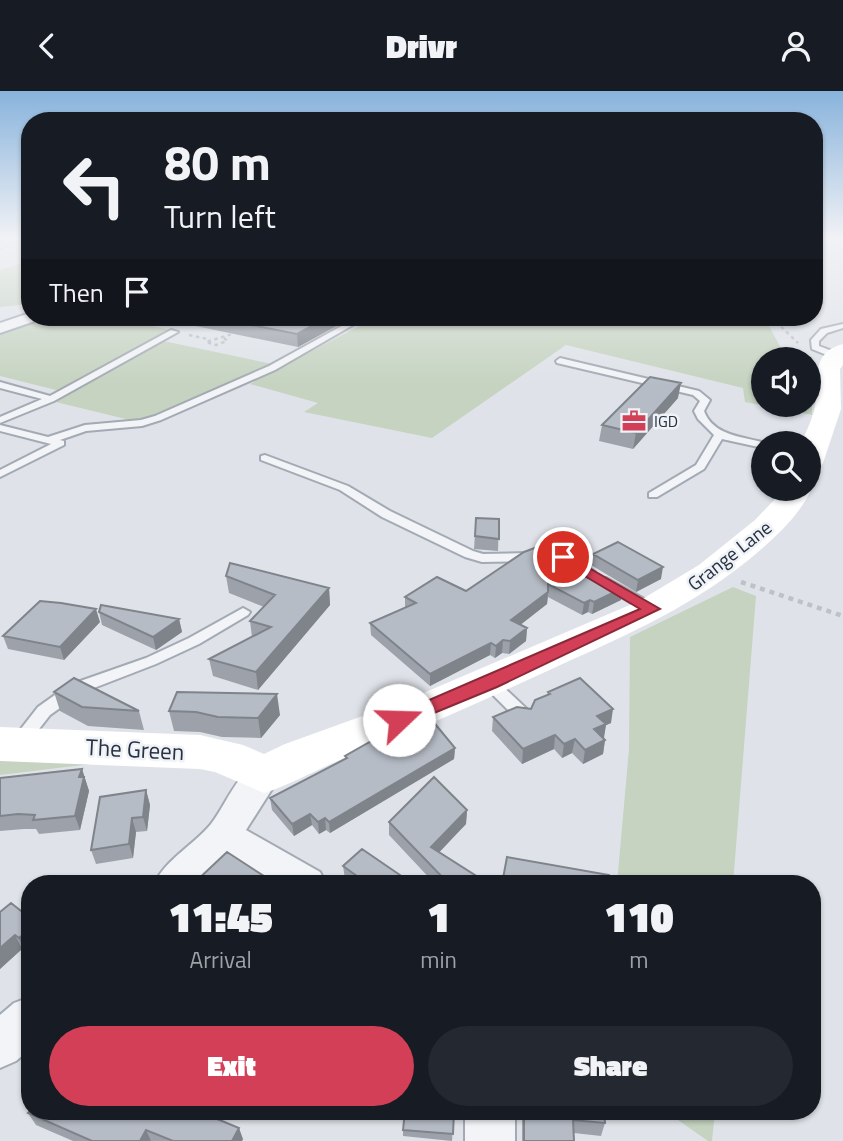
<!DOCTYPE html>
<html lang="en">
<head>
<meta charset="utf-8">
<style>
	body { margin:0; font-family:"Titillium Web",sans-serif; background:#242831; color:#f1f3f6; height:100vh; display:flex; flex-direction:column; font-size:26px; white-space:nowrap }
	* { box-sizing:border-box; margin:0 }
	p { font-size:23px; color:#9ea1a6 }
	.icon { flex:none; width:38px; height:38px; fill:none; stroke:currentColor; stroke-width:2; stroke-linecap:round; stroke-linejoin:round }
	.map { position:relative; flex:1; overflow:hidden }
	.side { position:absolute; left:21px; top:784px; width:800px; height:245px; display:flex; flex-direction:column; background:#171b24; border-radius:28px; box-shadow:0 2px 5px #0004 }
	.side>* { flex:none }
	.hud { position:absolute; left:21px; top:21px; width:802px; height:214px; border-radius:28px; box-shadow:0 2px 5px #0004; background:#171b24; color:#f1f3f6; overflow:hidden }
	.controls { position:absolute; left:751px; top:256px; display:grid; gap:14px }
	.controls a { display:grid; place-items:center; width:70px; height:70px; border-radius:50%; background:#171b24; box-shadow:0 2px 5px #0004; font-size:35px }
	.pin { position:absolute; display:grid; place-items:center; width:60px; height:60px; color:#fff; margin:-30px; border:4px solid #fff; border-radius:50%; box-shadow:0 2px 7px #0007 }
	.me { position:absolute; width:77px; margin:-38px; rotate:69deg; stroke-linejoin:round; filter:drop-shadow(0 0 5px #0008) }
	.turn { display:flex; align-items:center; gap:24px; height:147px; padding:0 28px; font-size:32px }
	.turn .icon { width:91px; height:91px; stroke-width:2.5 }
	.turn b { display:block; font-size:49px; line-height:60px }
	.then { display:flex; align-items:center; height:66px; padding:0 28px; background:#0003; gap:14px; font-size:26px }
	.eta { display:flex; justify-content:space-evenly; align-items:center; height:119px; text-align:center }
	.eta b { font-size:42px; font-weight:800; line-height:49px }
	.cta { display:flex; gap:14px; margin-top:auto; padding:14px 28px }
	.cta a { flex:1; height:80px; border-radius:42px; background:#d33f56; color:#fff; font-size:28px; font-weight:800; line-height:80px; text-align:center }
	.cta a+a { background:#242831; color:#f1f3f6 }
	header { display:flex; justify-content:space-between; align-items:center; height:91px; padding:0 28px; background:#171b24; font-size:32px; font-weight:800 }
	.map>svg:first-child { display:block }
</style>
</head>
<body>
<header><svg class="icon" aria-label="back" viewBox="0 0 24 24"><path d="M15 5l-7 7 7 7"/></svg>Drivr<svg class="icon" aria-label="person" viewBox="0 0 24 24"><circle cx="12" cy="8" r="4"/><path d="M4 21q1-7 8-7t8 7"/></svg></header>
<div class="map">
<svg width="843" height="1050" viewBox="0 0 843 1050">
	<rect width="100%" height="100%" fill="#dfe3e9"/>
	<path fill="#c5d3c0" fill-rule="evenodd" d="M30,170V213L0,216V179Z
		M49,226H127L123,228L170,239L154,248L272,273L155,325L134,330L56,311L68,302L0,285V243Z
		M376,226H759L768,233L784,263L813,269L812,324L745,311L743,297L566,254L432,347L304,321L318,312L250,293ZM763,268H808V313H763Z
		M733,496L756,505L733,793H617L629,658L630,546Z
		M0,668L91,673L0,684Z
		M665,1020H715L712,1050H708Z"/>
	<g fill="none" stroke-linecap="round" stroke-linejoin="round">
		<g stroke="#a4aab3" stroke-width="4">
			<path id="lane" d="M322,226H337L358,231L275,279L161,329L142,335L86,340L60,349L64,350V354L0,386V379L51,353L0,340V334L48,346L85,334L141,329L155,325L269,275L347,232Z
				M843,233V237L827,242L819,250V255L840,263V267H834L812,258L811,249L821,238Z
				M171,239L178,241L54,310L0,332V326L42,308L0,297V291L50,305Z
				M560,267L699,300L710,309L704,320C713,345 744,346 766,352H763V357L722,348L704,378L657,406H649V402L696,374L714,344L698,328L694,320L700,310L693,304L557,272L556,270Z
				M265,364L348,395L390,420L473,460L483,463L528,462L534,466L528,470L482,471L465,466L382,426L340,399L261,369V365Z
				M544,462L567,463L595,481L588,485L560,470L540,469L538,466Z
				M606,487L657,515L659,518L652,522L647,521L601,494L599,491Z
				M243,517L250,521L248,524L199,553L156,573L81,602L50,624L25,656L19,658L13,656L11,652L13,648L38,616L69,594L146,567L189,547Z
				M490,587L495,588L530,621L532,625L530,629H518L485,596L482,592L485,588Z"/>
		</g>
		<g stroke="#a4aab3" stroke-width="4">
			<path id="street" d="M30,222V226H41L38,229L0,242V232Z
				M264,671L276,675L281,684L246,739L320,781L326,793H272L227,765L200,793H154C167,767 194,754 211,733C228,711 237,679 264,671Z
				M30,906V958L16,970L0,977V924L14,912Z
				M465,1020H515V1050H465Z"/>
		</g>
		<path stroke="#bdc1c8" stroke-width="2" stroke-dasharray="2.5 2.5" stroke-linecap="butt" d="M0,158L30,148"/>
		<path stroke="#bdc1c8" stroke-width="2.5" stroke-dasharray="3.5 3.5" stroke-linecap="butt" d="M771,226L798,252
			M189,244L208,248
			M224,247L227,250L216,254L206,251L232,243"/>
		<path stroke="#bdc1c8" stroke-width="4.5" stroke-dasharray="5 5" stroke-linecap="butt" d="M741,491L843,525"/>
		<use href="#lane" fill="#f2f4f7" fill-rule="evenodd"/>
		<use href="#street" fill="#f2f4f7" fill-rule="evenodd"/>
		<path fill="#fff" fill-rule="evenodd" d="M843,253V274L840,278L841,318L823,372L818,378L808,381V352H801C806,341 811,331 814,320C821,295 807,262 843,253Z
			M808,391L812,397C800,423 780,442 758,461C696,514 629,543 556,576C487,608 418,639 347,666C319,677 293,693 264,702L215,681L200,678L0,670V636L200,644L243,654L264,663L285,653L407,609L639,510L699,474L755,429L776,407L781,397H808Z"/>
	</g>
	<path fill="#9da2aa" d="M185,226H339L340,233L298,256L186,233Z
		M678,307L633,358L599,350L602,334Z
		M476,427L499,428L498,460L474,458Z
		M593,463L661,488L636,501L591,474Z
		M226,485L329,497L330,514L258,599L213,585L209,568L252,546L250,530L264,516L229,502Z
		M547,485L623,497L621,509L592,523L588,521L582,524L548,506L547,513L520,534L527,537L526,550L509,563L502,562L495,567L490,564L430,595L371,544L370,532L405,516V506L466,500Z
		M99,521L179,528L182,541L156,559L102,534Z
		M100,531L64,569L8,558L3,545Z
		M54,601L139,620L144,639L88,635L60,620Z
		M548,601L611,632L606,634L603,647L605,649L603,663L583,673L572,662L562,667L554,658L522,673L492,640L493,626L531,618L547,604Z
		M169,620L280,624L261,647L222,646L200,641L174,640Z
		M390,651L455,657L454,668L330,742L326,739L319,743L312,734L294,745L272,719L270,707L345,668V665Z
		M82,678L89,700L80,739L39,743L36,738H24L0,740V687Z
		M146,699L150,714L147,740L136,741L133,767L96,773L91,759Z
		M467,719L466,733L439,761L489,793H435L389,744V731Z
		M343,775L413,793H351L345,788Z
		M0,821L30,827V858L26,861L22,858L0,878Z
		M454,1020L452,1050L403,1045V1039Z
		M522,1020H604L605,1032L601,1045L574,1042V1050H522Z
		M28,1022L243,1048L242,1050H73L36,1034Z"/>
	<path fill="#7f848b" d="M329,226H339L340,233L298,256L297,243Z
		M681,292L678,307L633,358L636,342Z
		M663,476L661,488L636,501L638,489Z
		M329,497L330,514L258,599L256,581Z
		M623,497L621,509L592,523L594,511Z
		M548,501L547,513L510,542L511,529Z
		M590,509L588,521L582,524L584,512Z
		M96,518L100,531L64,569L60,556Z
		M179,528L182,541L156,559L153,546Z
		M527,537L526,550L509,563L510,550Z
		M503,549L502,562L495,567L496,555Z
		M491,552L490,564L430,595V583Z
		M277,603L280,624L261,647L258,627Z
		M613,618L611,632L606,634L604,647L592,652L597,625Z
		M555,644L554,658L522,673L523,658Z
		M575,648L572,662L562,667L564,653Z
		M605,649L603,663L583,673L585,659Z
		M455,657L454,668L330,742L329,731Z
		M82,678L89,700L80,739L75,725L79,686Z
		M146,699L150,714L147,740L143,726Z
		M467,719L466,733L431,770V756Z
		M310,723L312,734L294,745L292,733Z
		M132,727L136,741L133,767L129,753Z
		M325,727L326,739L319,743L318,731Z
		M30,838V858L26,861L19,847Z
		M15,844L22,858L0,878V857Z
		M239,1037L243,1048L242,1050H232Z
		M146,1039L151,1050H140Z"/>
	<path fill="#b6bcc6" stroke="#7f848b" stroke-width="2" d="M211,226H329L297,243Z
		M650,286L681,292L636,342L602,334Z
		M476,427L499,428V448L475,445Z
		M618,451L663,476L638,489L593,463Z
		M537,456L546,460L547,485L577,471L623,497L594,511L590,509L584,512L548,493V501L511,529L527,537L510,550L503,549L496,555L491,552L430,583L370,532L416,512L405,506L437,486L466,500L524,461Z
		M230,472L329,497L256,581L209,568L271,536L250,530L275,504L226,485Z
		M40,510L61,512L96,518L60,556L3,545Z
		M101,514L179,528L153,546L99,521Z
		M74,587L139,620L82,616L54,601Z
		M580,587L613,618L597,625L606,633L594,638L605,649L585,659L575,648L564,653L555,644L523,658L493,626L517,616L531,618L535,609L550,603L548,601Z
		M177,601L277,603L258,627L218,626L196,621L169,620Z
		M431,628L455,657L329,731L325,727L318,731L310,723L292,733L270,707L347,667L345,665L382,644L390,651Z
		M82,678L79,686H84L75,725L33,729L35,724L18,723L0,725V687Z
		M434,686L467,719L431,756L489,793H449L389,731Z
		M146,699L143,726L132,727L129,753L91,759L100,706Z
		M362,758L413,793H368L343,775Z
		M227,761L270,789L266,793H193Z
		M507,766L609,784L608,793H502Z
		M11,812L30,827V838L19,847L15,844L0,857V821Z
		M30,1020H198L239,1037L232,1050H173L146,1039L140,1050H92L28,1022Z
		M405,1020H454L453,1043L403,1039Z
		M524,1020H604L605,1032L573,1029L574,1050H524Z"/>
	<linearGradient id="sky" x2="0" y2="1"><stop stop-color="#88b3dc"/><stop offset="0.5" stop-color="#f1f2f5"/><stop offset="1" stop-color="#f1f2f5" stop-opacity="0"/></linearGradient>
	<rect width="843" height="294" fill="url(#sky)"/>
	<path fill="#d33f56" stroke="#892938" stroke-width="2" d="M563,462L660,518L497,596L405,634H392L390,629L392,625L640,518L558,469L556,466Z"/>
	<defs>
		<g id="office-bare" transform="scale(1.89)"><path d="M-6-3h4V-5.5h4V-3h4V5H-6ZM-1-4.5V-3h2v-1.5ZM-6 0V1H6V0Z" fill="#d33f56" stroke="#eff2f6" stroke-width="2.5" paint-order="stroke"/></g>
	</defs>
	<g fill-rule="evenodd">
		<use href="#office-bare" x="634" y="330"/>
	</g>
	<g text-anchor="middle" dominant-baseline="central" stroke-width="5" stroke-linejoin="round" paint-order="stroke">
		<g font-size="16" fill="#273141" stroke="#eff2f6" text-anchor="start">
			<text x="654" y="330">IGD</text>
		</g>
		<g font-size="19" fill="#273141" stroke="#eff2f6">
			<text transform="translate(729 464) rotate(-38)">Grange Lane</text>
		</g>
		<g font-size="23" fill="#273141" stroke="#eff2f6">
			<text transform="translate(135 658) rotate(3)">The Green</text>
		</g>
	</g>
</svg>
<div class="controls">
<a><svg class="icon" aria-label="sound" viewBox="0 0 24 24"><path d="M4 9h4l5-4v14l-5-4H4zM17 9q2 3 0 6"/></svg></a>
<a><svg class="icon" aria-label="search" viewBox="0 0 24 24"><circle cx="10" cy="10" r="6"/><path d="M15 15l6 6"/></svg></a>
</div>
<div class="pin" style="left:563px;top:466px;background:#d93025"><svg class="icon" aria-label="arrive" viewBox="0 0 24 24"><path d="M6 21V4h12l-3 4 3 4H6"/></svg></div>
<svg class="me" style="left:399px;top:629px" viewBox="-20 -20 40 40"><circle r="19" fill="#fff"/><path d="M0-13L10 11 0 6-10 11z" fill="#d33f56"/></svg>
<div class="hud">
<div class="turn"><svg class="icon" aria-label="left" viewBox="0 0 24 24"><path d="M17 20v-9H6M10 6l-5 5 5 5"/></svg><div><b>80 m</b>Turn left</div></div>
<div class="then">Then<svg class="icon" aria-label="arrive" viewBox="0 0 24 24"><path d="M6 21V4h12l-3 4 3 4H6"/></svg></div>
</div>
<section class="side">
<div class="eta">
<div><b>11:45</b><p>Arrival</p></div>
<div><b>1</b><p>min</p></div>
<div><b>110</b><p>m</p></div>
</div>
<div class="cta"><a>Exit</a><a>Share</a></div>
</section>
</div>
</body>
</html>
